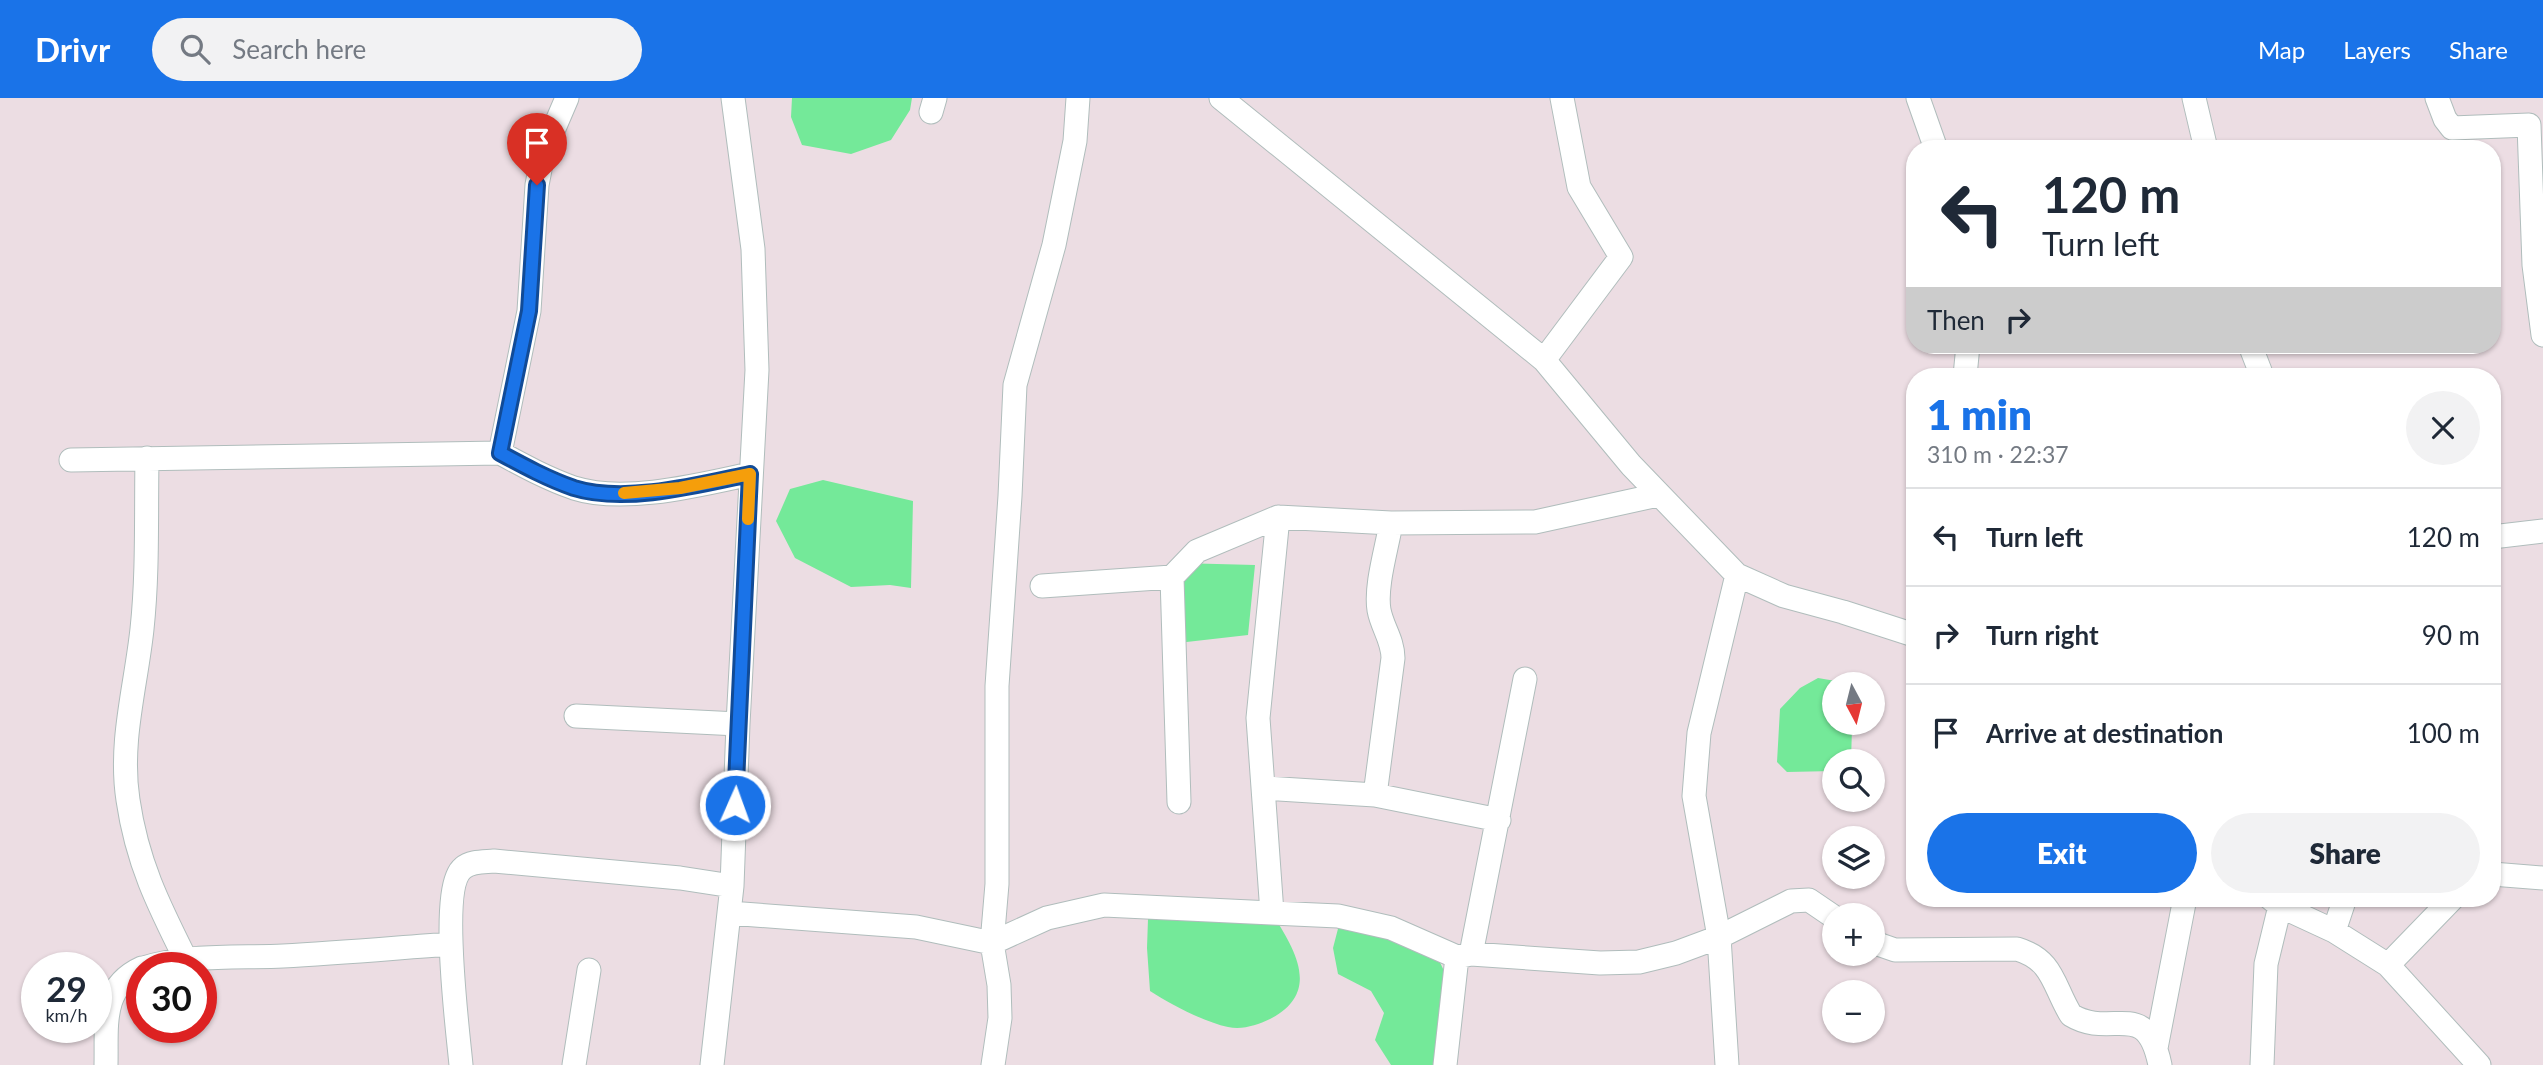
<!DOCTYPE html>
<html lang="en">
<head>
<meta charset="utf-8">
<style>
	body { margin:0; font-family:Lato,sans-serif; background:#f2f2f3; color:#1f2937; height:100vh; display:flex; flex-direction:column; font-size:26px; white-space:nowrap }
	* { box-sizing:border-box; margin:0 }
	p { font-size:23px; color:#747a83 }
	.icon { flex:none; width:38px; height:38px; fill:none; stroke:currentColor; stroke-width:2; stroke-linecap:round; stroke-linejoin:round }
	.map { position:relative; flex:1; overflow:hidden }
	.drawer { position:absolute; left:1906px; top:270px; width:595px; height:539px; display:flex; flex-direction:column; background:#fff; border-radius:28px; box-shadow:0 2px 5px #0004 }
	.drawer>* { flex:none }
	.banner { position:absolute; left:1906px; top:42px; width:595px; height:214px; border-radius:28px; box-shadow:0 2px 5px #0004; background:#fff; color:#1f2937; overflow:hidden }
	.needle { width:46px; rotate:173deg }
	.tools { position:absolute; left:1822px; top:574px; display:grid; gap:14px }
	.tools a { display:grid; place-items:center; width:63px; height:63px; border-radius:50%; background:#fff; box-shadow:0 2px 5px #0004; font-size:35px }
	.speed { position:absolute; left:21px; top:854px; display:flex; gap:14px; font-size:35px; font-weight:700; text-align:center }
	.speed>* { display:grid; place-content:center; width:91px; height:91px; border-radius:50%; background:#fff; box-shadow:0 2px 5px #0004; line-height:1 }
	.speed small { font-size:18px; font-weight:400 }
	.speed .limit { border:10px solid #d22; background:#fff; color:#111 }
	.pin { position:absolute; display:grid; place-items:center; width:60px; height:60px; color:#fff; margin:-72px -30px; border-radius:50% 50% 50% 0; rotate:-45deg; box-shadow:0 0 7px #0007 }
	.pin .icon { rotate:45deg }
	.me { position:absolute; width:77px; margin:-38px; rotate:2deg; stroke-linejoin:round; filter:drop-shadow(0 0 5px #0008) }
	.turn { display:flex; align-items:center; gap:24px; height:147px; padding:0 21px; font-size:32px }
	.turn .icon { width:91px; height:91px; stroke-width:2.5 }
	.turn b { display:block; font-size:49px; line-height:60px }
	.then { display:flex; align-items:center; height:66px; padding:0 21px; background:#0003; gap:14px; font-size:26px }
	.round { display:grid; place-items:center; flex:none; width:74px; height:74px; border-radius:37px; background:#f2f2f3 }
	.summary { display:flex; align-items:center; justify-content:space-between; height:119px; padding:0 21px }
	h1 { font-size:42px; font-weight:800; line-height:52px; color:#1a73e8 }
	.cta { display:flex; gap:14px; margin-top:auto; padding:14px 21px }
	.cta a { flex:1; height:80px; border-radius:42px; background:#1a73e8; color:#fff; font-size:28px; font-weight:800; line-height:80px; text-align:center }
	.cta a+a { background:#f2f2f3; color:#1f2937 }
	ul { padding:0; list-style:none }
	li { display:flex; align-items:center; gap:21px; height:98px; padding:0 21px; border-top:2px solid #e0e1e3 }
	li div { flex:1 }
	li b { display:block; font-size:26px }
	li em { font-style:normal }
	header { display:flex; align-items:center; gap:42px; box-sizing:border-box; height:98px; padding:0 35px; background:#1a73e8; color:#fff }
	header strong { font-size:33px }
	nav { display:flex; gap:38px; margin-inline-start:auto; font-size:24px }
	.search { width:490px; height:63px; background:#f2f2f3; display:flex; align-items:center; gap:18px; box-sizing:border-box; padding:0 24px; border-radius:38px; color:#747a83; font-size:26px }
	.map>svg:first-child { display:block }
</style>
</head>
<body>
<header>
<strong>Drivr</strong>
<div class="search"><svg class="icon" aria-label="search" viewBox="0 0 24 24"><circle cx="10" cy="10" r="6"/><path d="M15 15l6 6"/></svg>Search here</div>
<nav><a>Map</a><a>Layers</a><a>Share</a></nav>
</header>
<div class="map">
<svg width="2543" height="967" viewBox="0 0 2543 967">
	<rect width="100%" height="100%" fill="#ecdde3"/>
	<path fill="#74e999" d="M792,0H912L910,12L891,42L851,56L802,47L791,19Z
		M823,382L913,403L911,490L890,487L851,489L795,460L776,423L790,391Z
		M1179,465L1255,467L1248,537L1169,546Z
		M1818,580L1853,586H1834V625H1862L1852,630L1851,663H1834V673L1787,674L1777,664L1780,611L1800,590Z
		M1183,817H1273C1296,853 1321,895 1270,921C1257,927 1243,932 1228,929C1204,924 1170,906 1150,893L1147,850L1148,821Z
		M1340,823L1436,856L1445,875L1439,967H1391L1375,942L1384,915L1371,893L1338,876L1333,850Z"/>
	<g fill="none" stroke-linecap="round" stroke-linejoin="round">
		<g stroke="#b0bdbc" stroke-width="25">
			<path id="minor" d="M1221,0L1544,262L1631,367L1737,477L1784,498L1843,514L1914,537
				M1918,0L1936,51
				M2194,0L2206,51
				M2437,0L2445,21L2452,30L2529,27L2534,167L2543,237
				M931,14L935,0
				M2250,247L2262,278
				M1544,262L1621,159L1579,89L1562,0
				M1965,278L1968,247
				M500,355L529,213L537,87L543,56L567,0
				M147,360C146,417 148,475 142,531C136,588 119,644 128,702C137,764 158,806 186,862
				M71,362L500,355C524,368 548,381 574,390C624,406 699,387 750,376
				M2492,439L2543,433
				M1172,479L1179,704
				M1042,488L1172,479L1197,453L1278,419L1391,425L1535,424L1658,397
				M576,618L738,626
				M1264,690L1375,697L1499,722
				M1375,697L1393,560C1393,542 1382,529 1379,512C1375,488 1387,450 1391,425
				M2492,776L2543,780
				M2270,800L2280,808L2334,833L2388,867L2479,967
				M729,815L916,829L992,845L1047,820L1104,807L1272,815L1338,818L1391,830L1457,859L1471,856L1600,865L1639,864L1676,855L1719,839L1791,803L1809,802L1834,819
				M1272,815L1258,620L1278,419
				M2334,833L2345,800
				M1872,844L1895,852L2017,851C2054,862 2053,888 2071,917C2112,942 2146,898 2160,967
				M1471,856L1525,581
				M2388,867L2453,800
				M144,870C187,856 238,860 283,858C339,855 395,850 451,846
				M2156,950L2185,800
				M106,967C107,928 100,889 142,870
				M461,967C458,934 439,789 463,770C471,763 484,764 494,763L680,780L732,788
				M574,967L589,872
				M712,967L732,788L738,626L757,272L753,151L733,0
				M993,967L1000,920L999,887L992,845L997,786V588L1010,398L1015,287L1054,147L1075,43L1078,0
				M1445,967L1457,859
				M1727,967L1719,839L1694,698L1699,635L1737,477
				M2262,967L2266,866L2280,808"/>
		</g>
		<use href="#minor" stroke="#fff" stroke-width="23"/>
	</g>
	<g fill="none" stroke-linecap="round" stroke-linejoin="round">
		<g stroke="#114b97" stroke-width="18">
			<path id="route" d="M537,87L529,213L500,355C524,368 548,381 574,390C625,406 698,387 750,376L735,707"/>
		</g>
		<use href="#route" stroke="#1a73e8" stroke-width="12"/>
		<path stroke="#f59e0b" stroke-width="12" d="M624,395L680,390L750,376L748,421"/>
	</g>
</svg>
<div class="tools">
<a><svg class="needle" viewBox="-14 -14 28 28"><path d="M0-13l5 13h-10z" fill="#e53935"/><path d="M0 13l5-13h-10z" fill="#747a83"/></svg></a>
<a><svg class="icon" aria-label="search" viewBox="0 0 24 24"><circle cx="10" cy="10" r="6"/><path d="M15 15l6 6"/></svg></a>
<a><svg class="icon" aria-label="layers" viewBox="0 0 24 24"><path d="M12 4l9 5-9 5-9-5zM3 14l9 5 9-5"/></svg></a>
<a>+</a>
<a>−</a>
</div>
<div class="speed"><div>29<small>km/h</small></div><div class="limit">30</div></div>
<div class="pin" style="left:537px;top:87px;background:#d93025"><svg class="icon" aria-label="arrive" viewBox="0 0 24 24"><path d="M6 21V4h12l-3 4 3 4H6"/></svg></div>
<svg class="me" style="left:735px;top:707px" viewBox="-20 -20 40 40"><circle r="17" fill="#1a73e8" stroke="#fff" stroke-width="3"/><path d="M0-11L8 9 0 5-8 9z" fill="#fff"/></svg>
<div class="banner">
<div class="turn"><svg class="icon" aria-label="left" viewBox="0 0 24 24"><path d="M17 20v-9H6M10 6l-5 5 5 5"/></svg><div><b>120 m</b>Turn left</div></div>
<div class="then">Then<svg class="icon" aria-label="right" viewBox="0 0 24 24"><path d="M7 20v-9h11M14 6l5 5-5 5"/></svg></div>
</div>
<section class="drawer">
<div class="summary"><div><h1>1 min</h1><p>310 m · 22:37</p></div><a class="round"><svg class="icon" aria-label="close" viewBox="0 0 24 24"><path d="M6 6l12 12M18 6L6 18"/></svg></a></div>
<ul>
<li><svg class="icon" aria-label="left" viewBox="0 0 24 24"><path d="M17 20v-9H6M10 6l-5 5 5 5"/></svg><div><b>Turn left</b></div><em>120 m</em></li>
<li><svg class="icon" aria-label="right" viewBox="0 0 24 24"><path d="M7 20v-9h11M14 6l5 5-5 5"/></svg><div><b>Turn right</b></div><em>90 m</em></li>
<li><svg class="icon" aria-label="arrive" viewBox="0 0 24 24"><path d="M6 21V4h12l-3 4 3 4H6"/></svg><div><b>Arrive at destination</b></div><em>100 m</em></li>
</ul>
<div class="cta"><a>Exit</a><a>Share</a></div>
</section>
</div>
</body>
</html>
